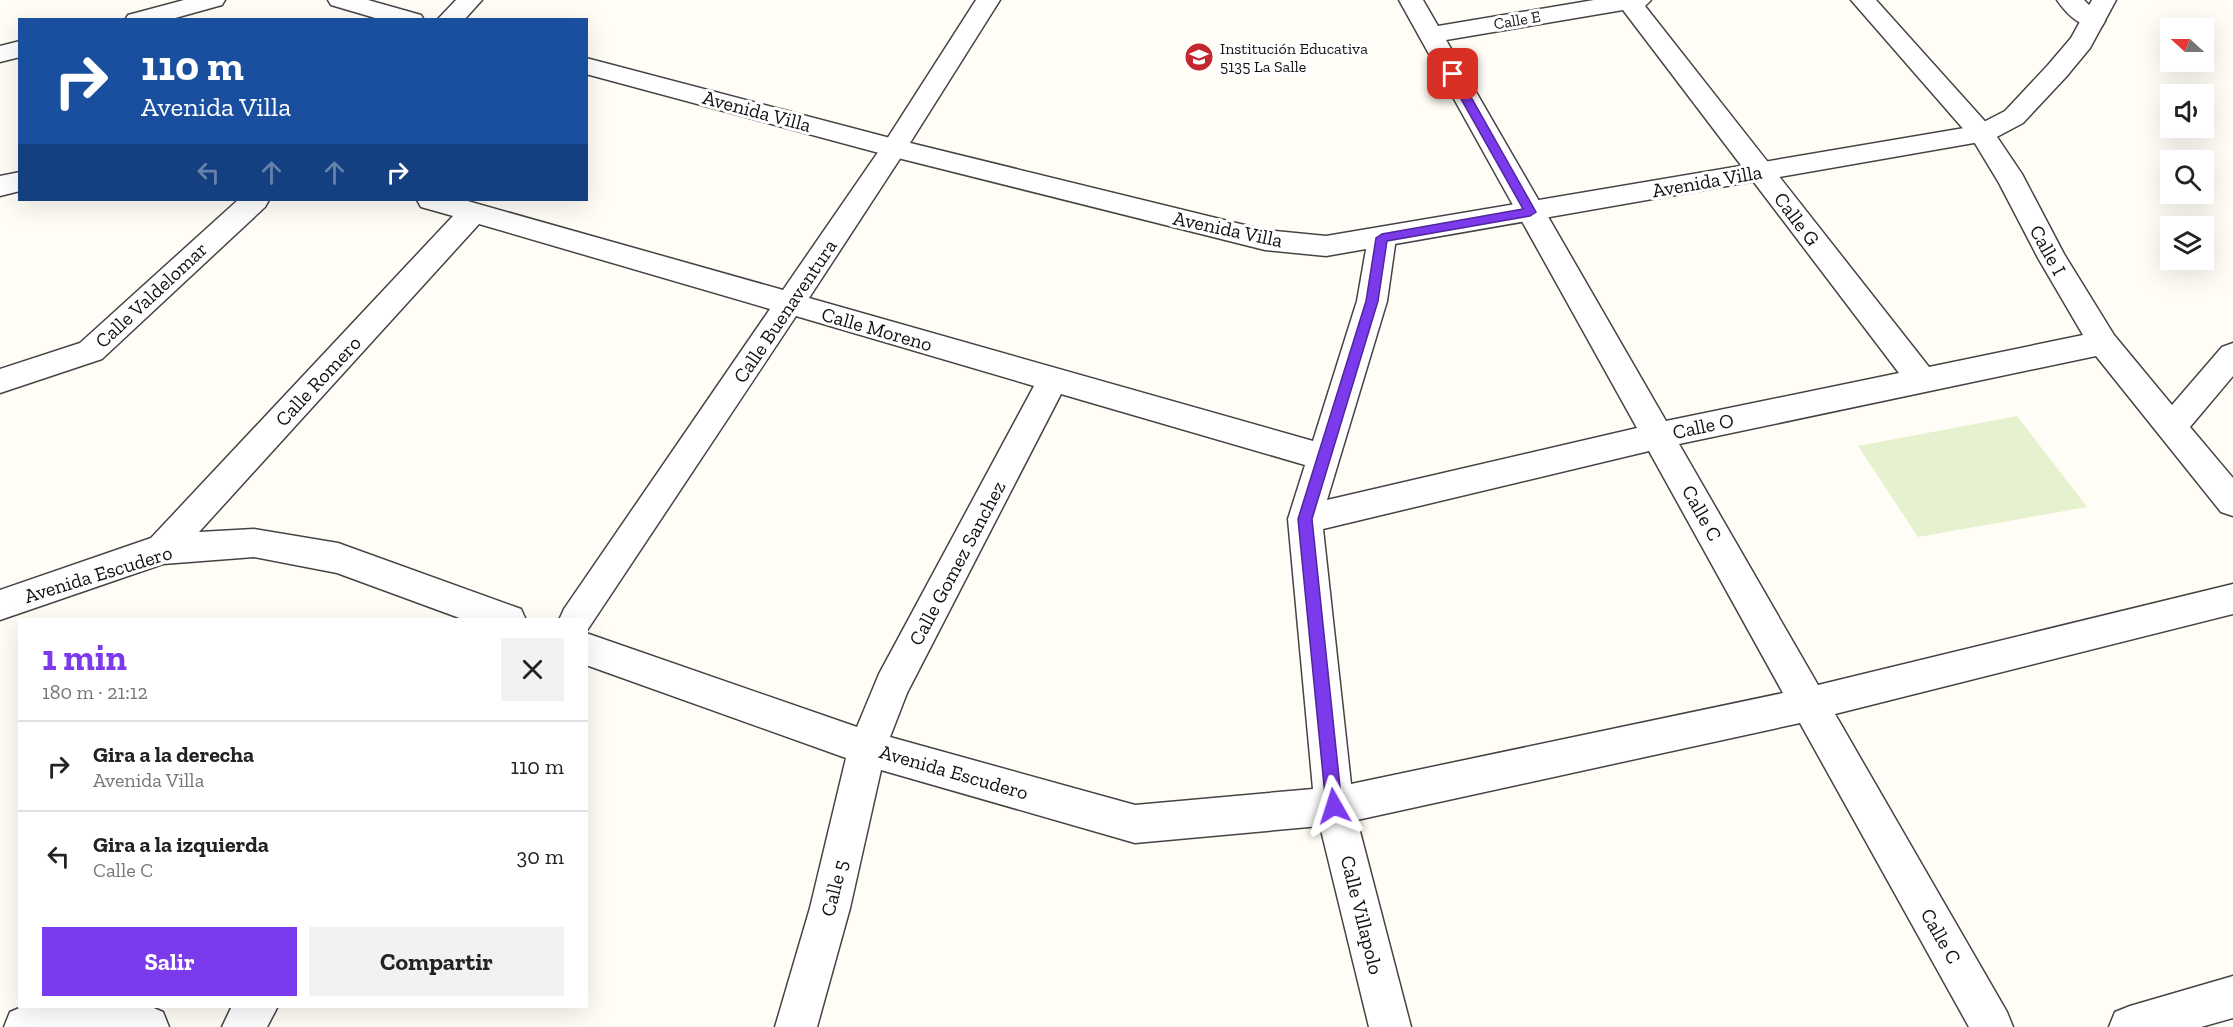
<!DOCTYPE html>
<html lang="es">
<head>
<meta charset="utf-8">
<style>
	body { margin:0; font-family:"Zilla Slab",serif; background:#f2f2f2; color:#222; height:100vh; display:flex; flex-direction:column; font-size:22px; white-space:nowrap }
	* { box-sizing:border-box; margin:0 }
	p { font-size:20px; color:#767676 }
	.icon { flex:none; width:33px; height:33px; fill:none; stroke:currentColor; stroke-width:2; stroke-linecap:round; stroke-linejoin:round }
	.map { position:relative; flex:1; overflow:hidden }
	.drawer { position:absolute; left:18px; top:618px; width:570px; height:390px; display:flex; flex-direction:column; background:#fff; border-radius:0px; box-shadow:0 6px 24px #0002 }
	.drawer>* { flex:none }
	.hud { position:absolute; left:18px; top:18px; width:570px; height:183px; border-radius:0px; box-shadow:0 6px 24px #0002; background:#1a4fa0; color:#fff; overflow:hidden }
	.needle { width:39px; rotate:291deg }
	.fabs { position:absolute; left:2160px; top:18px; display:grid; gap:12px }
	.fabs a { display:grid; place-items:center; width:54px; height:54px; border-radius:0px; background:#fff; box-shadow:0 6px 24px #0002; font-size:30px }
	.pin { position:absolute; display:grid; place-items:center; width:51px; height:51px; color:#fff; margin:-26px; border-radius:12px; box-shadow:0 3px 9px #0006 }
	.me { position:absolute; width:66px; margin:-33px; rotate:354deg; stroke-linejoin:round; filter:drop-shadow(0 0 4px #0008) }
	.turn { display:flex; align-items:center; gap:21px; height:126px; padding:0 24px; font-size:27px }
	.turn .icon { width:78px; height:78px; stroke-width:2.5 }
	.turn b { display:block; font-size:42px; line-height:51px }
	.lanes { display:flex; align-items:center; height:57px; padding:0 24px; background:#0003; justify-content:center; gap:30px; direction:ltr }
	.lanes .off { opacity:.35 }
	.round { display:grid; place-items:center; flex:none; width:63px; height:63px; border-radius:0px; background:#f2f2f2 }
	.summary { display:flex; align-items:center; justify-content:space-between; height:102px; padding:0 24px }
	h1 { font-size:36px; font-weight:700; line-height:45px; color:#7c3aed }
	.primary-button { display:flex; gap:12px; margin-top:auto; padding:12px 24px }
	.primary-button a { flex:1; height:69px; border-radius:0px; background:#7c3aed; color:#fff; font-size:24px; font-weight:700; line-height:69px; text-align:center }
	.primary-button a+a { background:#f2f2f2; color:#222 }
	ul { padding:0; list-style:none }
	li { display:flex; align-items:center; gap:18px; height:90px; padding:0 24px; border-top:2px solid #e0e0e0 }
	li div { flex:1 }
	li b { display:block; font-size:22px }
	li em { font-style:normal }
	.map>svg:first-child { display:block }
</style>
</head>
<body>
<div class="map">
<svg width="2233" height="1027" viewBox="0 0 2233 1027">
	<rect width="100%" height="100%" fill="#fffdf5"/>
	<path fill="#e6f2cf" d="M2017,416L2087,507L1918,537L1858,446Z"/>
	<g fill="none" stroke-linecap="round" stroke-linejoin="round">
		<g stroke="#444" stroke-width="3">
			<path id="minor" d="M184,0H225L222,5L168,20H125L128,15Z
				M456,0H482L464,20H437Z
				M976,0H1000L903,154L809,298L1313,441L1357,301L1368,238L1372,231L1382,228L1392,231L1396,238L1387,301L1327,500L1637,428L1399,0H1423L1438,26L1594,0H1651L1645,6L1929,367L2083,335L2038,258L1999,183L1973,140L1851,0H1876L1991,128L2022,174L2064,254L2114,335L2172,405L2222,347L2233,343V376L2190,427L2233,478V516L2221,512L2096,356L1679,444L1818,685L2233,584V614L1835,714L2007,1012L2013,1027H1969L1800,723L1357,820L1411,1027H1369L1320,826L1135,843L881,770L850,908L817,1027H775L810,908L846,758L586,665V633L857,727L879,674L1034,386L796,316L586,632V620H559L564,609L770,309L479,224L199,532L254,529L338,543L521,609L526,620H465L337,573L254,557L163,564L0,620V590L151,538L453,216L421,207L417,200H464L783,290L885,142ZM1623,10L1899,373L1666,421L1446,40ZM1061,394L1305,465L1288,519L1313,789L1135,805L890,737L907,693ZM1649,451L1783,693L1351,784L1323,529Z
				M2057,0H2084L2105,21L2102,26C2084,31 2067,15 2057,0Z
				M20,41V57L0,62V46Z
				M20,172V191L0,196V176Z
				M238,200H269L265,207L102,359L0,393V369L80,343Z
				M2233,976V1018L2201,1027H2109L2115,1012L2130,1006Z
				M24,1006H149L163,1012L169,1027H4L10,1012Z
				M232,1006H278L267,1027H222Z"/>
		</g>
		<g stroke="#444" stroke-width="3">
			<path id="tertiary" d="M328,0H368L421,15L424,20H382L331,5Z
				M2092,0H2116L2090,48L2066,77L2023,123L1991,140L1326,256L1265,250L894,157L586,74V58L894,139L1265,230L1326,236L1976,126L2005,111L2048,65L2071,38Z"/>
		</g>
		<use href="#minor" fill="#fff" fill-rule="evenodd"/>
		<use href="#tertiary" fill="#fff" fill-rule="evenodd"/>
	</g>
	<path fill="#7c3aed" stroke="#51269a" stroke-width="1.5" d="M1453,71L1458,74L1536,212L1530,216L1387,241L1378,301L1312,519L1342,806L1340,812L1334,814L1329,812L1326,806L1298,519L1366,301L1376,238L1382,234L1523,209L1447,74Z"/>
	<defs>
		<g id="school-disc" transform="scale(1.5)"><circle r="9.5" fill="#c4262e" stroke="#fff"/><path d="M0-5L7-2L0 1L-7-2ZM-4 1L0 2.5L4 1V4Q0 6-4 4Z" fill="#fff"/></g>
	</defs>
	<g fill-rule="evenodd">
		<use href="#school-disc" x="1199" y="57"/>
	</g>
	<g text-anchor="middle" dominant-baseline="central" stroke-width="6" stroke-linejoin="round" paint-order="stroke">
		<g font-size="16" fill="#111" stroke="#fff">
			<text transform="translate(1517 20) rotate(-10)">Calle E</text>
		</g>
		<g font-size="16" fill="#111" stroke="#fff" text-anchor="start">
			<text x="1220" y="48">Institución Educativa<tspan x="1220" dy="18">5135 La Salle</tspan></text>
		</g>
		<g font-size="20" fill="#111" stroke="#fff">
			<text transform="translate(757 111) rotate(15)">Avenida Villa</text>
			<text transform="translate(1707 181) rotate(-10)">Avenida Villa</text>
			<text transform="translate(1797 219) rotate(53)">Calle G</text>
			<text transform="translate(1228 229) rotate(12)">Avenida Villa</text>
			<text transform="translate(2048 250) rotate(61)">Calle I</text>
			<text transform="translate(151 295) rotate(-43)">Calle Valdelomar</text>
			<text transform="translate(785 311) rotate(-56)">Calle Buenaventura</text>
			<text transform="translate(877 329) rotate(16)">Calle Moreno</text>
			<text transform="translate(318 381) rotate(-47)">Calle Romero</text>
			<text transform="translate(1703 426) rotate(-12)">Calle O</text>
			<text transform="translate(1702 513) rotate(61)">Calle C</text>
			<text transform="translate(957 563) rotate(-62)">Calle Gomez Sanchez</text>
			<text transform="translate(98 574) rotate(-17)">Avenida Escudero</text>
			<text transform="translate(954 772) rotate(16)">Avenida Escudero</text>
			<text transform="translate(834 888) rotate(-76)">Calle 5</text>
			<text transform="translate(1362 915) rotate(76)">Calle Villapolo</text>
			<text transform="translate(1941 936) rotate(60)">Calle C</text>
		</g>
	</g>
</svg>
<div class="fabs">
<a><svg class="needle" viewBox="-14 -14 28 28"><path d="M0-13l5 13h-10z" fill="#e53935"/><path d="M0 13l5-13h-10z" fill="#767676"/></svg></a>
<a><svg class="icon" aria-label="sound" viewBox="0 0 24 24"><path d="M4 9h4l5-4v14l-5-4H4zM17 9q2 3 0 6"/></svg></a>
<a><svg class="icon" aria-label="search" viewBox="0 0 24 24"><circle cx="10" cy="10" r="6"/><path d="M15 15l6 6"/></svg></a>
<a><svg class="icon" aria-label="layers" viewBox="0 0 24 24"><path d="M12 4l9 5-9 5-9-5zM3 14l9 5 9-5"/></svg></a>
</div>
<div class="pin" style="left:1453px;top:74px;background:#d93025"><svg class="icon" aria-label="arrive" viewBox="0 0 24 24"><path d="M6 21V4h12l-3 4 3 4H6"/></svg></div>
<svg class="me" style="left:1334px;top:806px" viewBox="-20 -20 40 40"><path d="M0-17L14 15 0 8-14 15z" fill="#7c3aed" stroke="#fff" stroke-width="4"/></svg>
<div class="hud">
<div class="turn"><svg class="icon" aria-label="right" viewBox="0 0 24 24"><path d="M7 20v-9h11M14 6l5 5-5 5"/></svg><div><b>110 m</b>Avenida Villa</div></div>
<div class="lanes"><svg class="icon off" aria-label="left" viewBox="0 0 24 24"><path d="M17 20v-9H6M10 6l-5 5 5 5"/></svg><svg class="icon off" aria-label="ahead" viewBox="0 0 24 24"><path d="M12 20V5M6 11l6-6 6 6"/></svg><svg class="icon off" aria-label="ahead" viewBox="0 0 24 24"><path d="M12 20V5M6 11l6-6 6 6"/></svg><svg class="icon" aria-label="right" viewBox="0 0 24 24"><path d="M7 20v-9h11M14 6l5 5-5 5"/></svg></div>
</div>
<section class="drawer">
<div class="summary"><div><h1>1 min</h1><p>180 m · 21:12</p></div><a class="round"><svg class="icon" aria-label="close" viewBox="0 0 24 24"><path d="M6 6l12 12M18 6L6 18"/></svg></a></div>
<ul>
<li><svg class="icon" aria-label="right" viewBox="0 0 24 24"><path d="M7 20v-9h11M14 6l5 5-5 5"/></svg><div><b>Gira a la derecha</b><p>Avenida Villa</p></div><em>110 m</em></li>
<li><svg class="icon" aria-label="left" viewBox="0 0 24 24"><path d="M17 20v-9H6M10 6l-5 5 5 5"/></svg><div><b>Gira a la izquierda</b><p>Calle C</p></div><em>30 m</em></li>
</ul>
<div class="primary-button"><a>Salir</a><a>Compartir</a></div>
</section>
</div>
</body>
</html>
